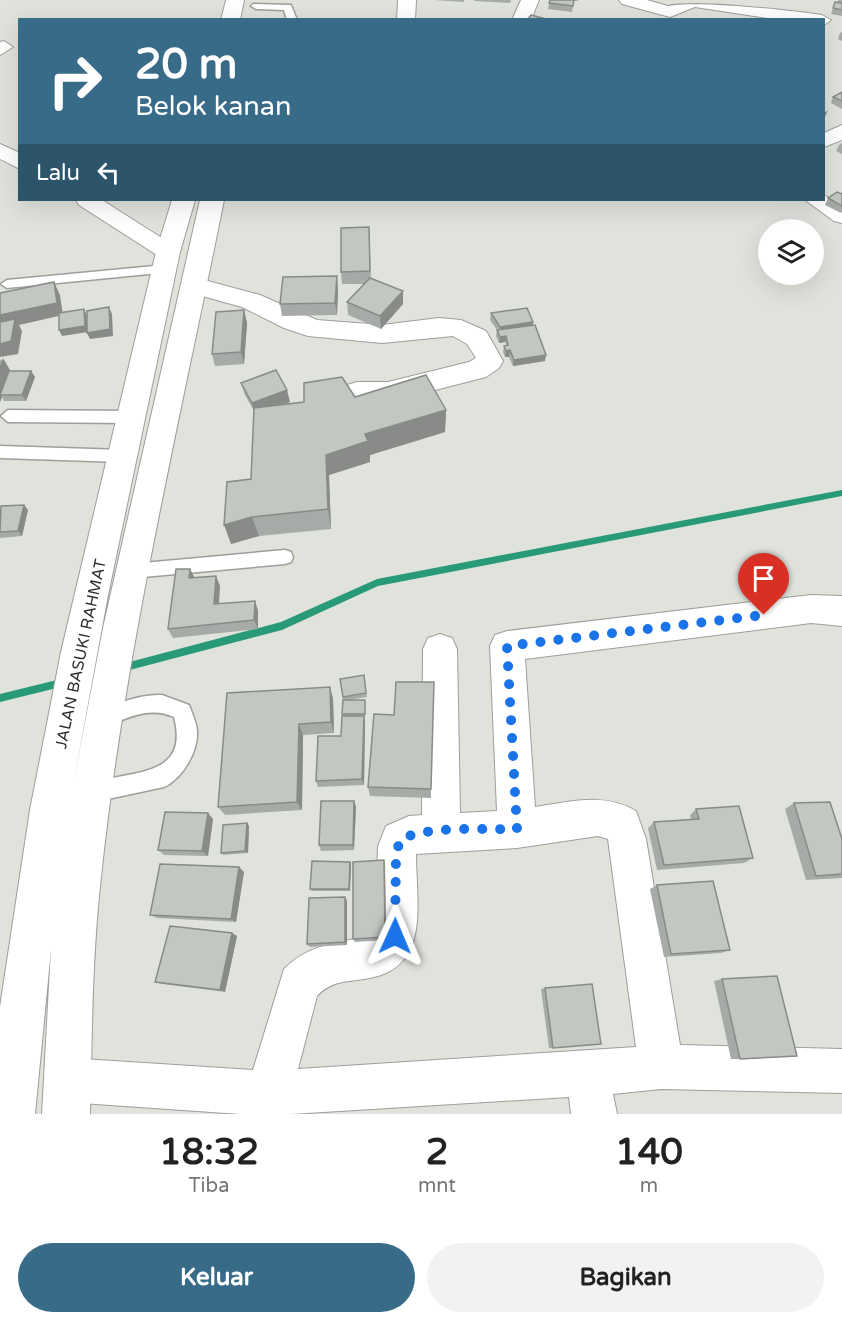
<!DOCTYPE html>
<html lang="id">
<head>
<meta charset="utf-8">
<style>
	body { margin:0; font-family:"Varela Round",sans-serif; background:#f2f2f2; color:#222; height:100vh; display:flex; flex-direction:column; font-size:22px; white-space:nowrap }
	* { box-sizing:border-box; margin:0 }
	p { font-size:20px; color:#767676 }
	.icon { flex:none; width:33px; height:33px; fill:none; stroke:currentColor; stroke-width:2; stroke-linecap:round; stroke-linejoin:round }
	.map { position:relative; height:1114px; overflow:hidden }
	.details { display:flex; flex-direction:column; background:#fff; flex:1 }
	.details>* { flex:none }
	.hud { position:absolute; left:18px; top:18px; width:807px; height:183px; border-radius:0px; box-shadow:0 6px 24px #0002; background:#376b88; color:#fff; overflow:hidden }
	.buttons { position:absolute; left:758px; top:219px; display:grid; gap:12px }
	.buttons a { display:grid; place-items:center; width:66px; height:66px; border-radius:50%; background:#fff; box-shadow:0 6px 24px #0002; font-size:30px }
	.pin { position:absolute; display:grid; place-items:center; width:51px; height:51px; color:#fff; margin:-62px -26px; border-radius:50% 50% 50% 0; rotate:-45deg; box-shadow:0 0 6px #0007 }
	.pin .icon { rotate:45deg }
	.me { position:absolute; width:66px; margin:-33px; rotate:1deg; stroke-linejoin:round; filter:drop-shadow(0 0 4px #0008) }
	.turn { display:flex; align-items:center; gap:21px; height:126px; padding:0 18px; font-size:27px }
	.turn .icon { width:78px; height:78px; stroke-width:2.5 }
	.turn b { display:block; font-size:42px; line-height:51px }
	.then { display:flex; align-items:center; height:57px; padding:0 18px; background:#0003; gap:12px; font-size:22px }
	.eta { display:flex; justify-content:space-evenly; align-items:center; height:102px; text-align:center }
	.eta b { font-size:36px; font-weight:700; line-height:42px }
	.action { display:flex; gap:12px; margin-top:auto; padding:12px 18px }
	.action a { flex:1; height:69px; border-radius:36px; background:#376b88; color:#fff; font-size:24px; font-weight:700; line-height:69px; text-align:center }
	.action a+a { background:#f2f2f2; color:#222 }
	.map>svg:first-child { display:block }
</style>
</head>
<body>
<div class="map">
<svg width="842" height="1114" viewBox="0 0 842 1114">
	<rect width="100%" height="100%" fill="#e0e2dc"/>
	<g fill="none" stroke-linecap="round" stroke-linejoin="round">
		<path fill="#289a77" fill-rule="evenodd" d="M842,490V496L378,586L282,630L122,672L119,671L118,668L119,665L122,664L281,622L377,579Z
			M65,678L68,679L70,682L68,685L65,686L0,702V694Z"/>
		<g stroke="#9d9f9a" stroke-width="3">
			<path id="lane" d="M253,4L291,5L297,20H287L284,10L256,9L251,6Z
				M165,265L169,266V272L7,288L1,284L7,280Z
				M8,410L131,411L138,417L131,423L8,422L1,416Z
				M0,446L123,450L131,456L123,462L0,458Z
				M285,550L291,552L293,557L291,562L285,564L132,578L126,576L124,571L126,566L132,564Z
				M162,695L189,705C192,713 197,724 197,732C198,752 182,779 164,787L94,802L87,799L84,792L87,785C126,769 191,781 174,717C150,706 127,718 105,727L98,724L96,718L98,712C119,703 139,694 162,695Z"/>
		</g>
		<g stroke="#9d9f9a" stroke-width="2">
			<path id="street" d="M398,0H416L415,20H397Z
				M521,0H539L531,20H512Z
				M619,0H647L668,6C695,0 788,10 822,15L831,20L824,25V20H781L695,7L670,17L622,4Z
				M4,41L13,47L0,55V42Z
				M842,125V140L824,147V133Z
				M0,144L20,153V169L0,159Z
				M824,195L842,206V223L834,221L805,200H824Z
				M76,200H102L176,247L180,252L176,257L168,260L160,257L79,205Z
				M193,277L260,295L317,320L382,325L439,318L461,320L486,331L503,361L499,368L486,377L388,402H357L347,399L343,392L347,385L357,382H388L469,362L476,358L467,344L453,336L382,343L308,336L284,328L242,307L184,291L181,285L184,279Z
				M811,595L842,596V626L811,623L525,659L535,807C571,802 603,792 636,811L646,839L680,1045L842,1049V1093L661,1089L613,1094L617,1114H571L569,1097L291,1114H240L67,1102L51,1096L45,1080L51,1064L67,1058L253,1070L284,969C308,945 336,942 369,937L375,933L378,846L386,826L409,816L422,815L423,649L428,638L440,634L452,638L457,649L460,813L497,811L490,646L495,635L507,631ZM598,836L608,839L636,1047L298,1069L317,996C331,981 345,982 364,979C432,970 416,905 416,854L517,848Z"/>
		</g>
		<g stroke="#9d9f9a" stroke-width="2">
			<path id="highway" d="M226,0H244L240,20H221Z
				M172,200H195L180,252L108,595L74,780L103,628L200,200H224C179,424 125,649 101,877C92,956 92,1035 90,1114H42L51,949L35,1114H0V1007L30,810L61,652L156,252Z"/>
		</g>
		<use href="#lane" fill="#fff" fill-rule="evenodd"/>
		<use href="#street" fill="#fff" fill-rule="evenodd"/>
		<use href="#highway" fill="#fff" fill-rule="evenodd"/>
	</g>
	<path fill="#a7aba7" d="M434,0H464V2Z
		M474,0H511L510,3L474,1Z
		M550,0H578V1H574L572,12L548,9Z
		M838,0H842V16L831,14L835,2H838Z
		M842,32V41L838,39L840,33Z
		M842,92V109L831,103L833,97Z
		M842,143V154L836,151L839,145Z
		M842,194V212L841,213L825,205L828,198Z
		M369,227L371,278L403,304L381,329L348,315L347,302L365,284H342L341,272Z
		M338,289L337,315L282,316L280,304Z
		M244,310L247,323L244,364L215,366L212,354Z
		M491,313L533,322V325L545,361L513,366L509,357H505L503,352L504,346L506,345L505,342L499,343L496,336L497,330L490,320Z
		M0,359L10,370V371H31L35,377L26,401H4L2,397L0,402Z
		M241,383L290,402L284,404L355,397L446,410L445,432L370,455V462L329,475L331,529L259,536L231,544L251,479L254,411L245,395Z
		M24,505L28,510L22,536L0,538V509Z
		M190,569L194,577L220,586L219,604L255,601L258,611V629L173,638L168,629Z
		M364,675L367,697L347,700H365V718H364L365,723L364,785L318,787L316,781L341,736L343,700L340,679Z
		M330,687L333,699L334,733L303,735L302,810L225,815L218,807Z
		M394,715L431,789V798L370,796L368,787Z
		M354,801L356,807L354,850L321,851L319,845Z
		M794,803L842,839V878L806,880L785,809Z
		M696,809L753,858L744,863L657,870L648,828L654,822L691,820L690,815Z
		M213,819L208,856L164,855L158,850Z
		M247,823L249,826L248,853L223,855L221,853Z
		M384,860L385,865L386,940L355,942L353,939Z
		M350,862L351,864L350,891H312L310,889Z
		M239,867L244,872L236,922L157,918L150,915Z
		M657,885L730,950L721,953L664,957L650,889Z
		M345,897L347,901V945L310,947L307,944Z
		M232,933L237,936L225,992L163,984L155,982Z
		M722,979L740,1059H731L714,981Z
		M545,988L553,1048H549L541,989Z"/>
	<path fill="#888b88" d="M828,110L825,117L824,118V113Z
		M337,276L338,289L337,315L335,303Z
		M54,282L60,295L63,315L19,325L22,331L18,354L0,357V315Z
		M403,291V304L381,329L380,316Z
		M109,307L112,314L113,336L90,339L87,333Z
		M84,309L87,315L88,332L62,336L59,330Z
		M244,310L247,323L244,364L241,352Z
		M533,322L532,329L500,334V327Z
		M506,336L505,342L499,343L500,337Z
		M510,350L509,357H505L506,351Z
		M546,355L545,361L513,366L514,360Z
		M3,358L10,370L2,395H0L2,397L0,402V366Z
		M31,371L35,377L26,401L22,395Z
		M287,390L290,402L255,415L252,403Z
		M446,410L445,432L370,455V462L329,475L331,529L328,509L326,455L365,434Z
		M24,505L28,510L22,536L18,531Z
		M252,517L259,536L231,544L224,525Z
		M190,569L195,579L189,578Z
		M216,576L220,586L218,613L214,604Z
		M255,601L258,611V629L254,620Z
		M330,687L333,699L334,733L331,722Z
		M364,716L365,723L364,785L362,779Z
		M299,724L303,735L302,810L297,802Z
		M354,801L356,807L354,850L353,845Z
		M208,813L213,819L208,856L202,851Z
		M247,823L249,826L248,853L245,851Z
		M384,860L385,865L386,940L385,937Z
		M350,862L351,864L350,891L349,889Z
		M239,867L244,872L236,922L231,919Z
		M345,897L347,901V945L345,942Z
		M232,933L237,936L225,992L220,990Z"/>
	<path fill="#c2c7c2" stroke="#888b88" stroke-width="1.5" d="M550,0H574L573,6L549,3Z
		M835,2L842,3V10L833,8Z
		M531,15L546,19L545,20H527Z
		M842,92V101L833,97Z
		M837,192L842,194V206L828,198Z
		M369,227L370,271L341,272V228Z
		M337,276L335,303L280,304L283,277Z
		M370,278L403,291L380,316L347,302Z
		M54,282L57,303L0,315V293Z
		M109,307L110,329L87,333V311Z
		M527,308L533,322L500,327L491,313Z
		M84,309L85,326L59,330V313Z
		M244,310L241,352L212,354L216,312Z
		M15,319L11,341L0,344V322Z
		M535,325L546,355L514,360L510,350L506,351L504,346L508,345L506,336L500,337L497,330Z
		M276,370L287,390L252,403L241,383Z
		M9,371H31L22,395H0Z
		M426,375L446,410L365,434L368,441L326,455L328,509L252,517L224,525L227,482L251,479L254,408L304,402V383L342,377L355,397Z
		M24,505L18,531L0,532L1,506Z
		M176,569H190L189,578L216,576L214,604L255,601L254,620L168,629Z
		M364,675L366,693L343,697L340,679Z
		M396,682H434L431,789L368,787L374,714L394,715Z
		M330,687L331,722L299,724L297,802L218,807L227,693Z
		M343,700H365V714H342Z
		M342,716H364L362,779L316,781L318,736H341Z
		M321,801H354L353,845H319Z
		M830,802L842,839V874L816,876L794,803Z
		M739,806L753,858L664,865L654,822L699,819L696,809Z
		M165,812L208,813L202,851L158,850Z
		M247,823L245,851L221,853L223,825Z
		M384,860L385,937L353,939V862Z
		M312,861L350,862L349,889H310Z
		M160,864L239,867L231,919L150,915Z
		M713,881L730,950L671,954L657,885Z
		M345,897V942L307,944L309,898Z
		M170,926L232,933L220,990L155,982Z
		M777,976L797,1056L740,1059L722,979Z
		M592,984L601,1044L553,1048L545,988Z"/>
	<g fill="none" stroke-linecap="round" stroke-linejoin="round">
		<path stroke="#1a73e8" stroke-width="10" stroke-dasharray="0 18" d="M395,936L396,855L400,840C427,825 485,830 517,829L507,646L764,615"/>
	</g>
	<g text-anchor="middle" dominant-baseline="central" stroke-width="4.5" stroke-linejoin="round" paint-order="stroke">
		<g font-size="16" fill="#2e2f2d" stroke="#fff">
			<text transform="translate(81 654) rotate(-78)">JALAN BASUKI RAHMAT</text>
		</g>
	</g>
</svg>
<div class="buttons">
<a><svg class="icon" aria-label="layers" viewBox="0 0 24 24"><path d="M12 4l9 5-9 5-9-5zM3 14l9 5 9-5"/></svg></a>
</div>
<div class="pin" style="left:764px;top:615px;background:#d93025"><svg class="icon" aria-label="arrive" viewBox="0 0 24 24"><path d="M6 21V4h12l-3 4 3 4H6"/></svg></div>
<svg class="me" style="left:395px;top:936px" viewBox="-20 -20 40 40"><path d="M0-17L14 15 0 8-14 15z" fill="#1a73e8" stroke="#fff" stroke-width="4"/></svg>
<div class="hud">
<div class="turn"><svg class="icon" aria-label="right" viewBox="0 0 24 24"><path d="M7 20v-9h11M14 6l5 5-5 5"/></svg><div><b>20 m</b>Belok kanan</div></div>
<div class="then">Lalu<svg class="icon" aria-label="left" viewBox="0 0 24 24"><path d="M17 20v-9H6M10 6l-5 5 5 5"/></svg></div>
</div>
</div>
<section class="details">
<div class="eta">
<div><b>18:32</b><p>Tiba</p></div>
<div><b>2</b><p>mnt</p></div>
<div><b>140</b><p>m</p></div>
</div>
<div class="action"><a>Keluar</a><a>Bagikan</a></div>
</section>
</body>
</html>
